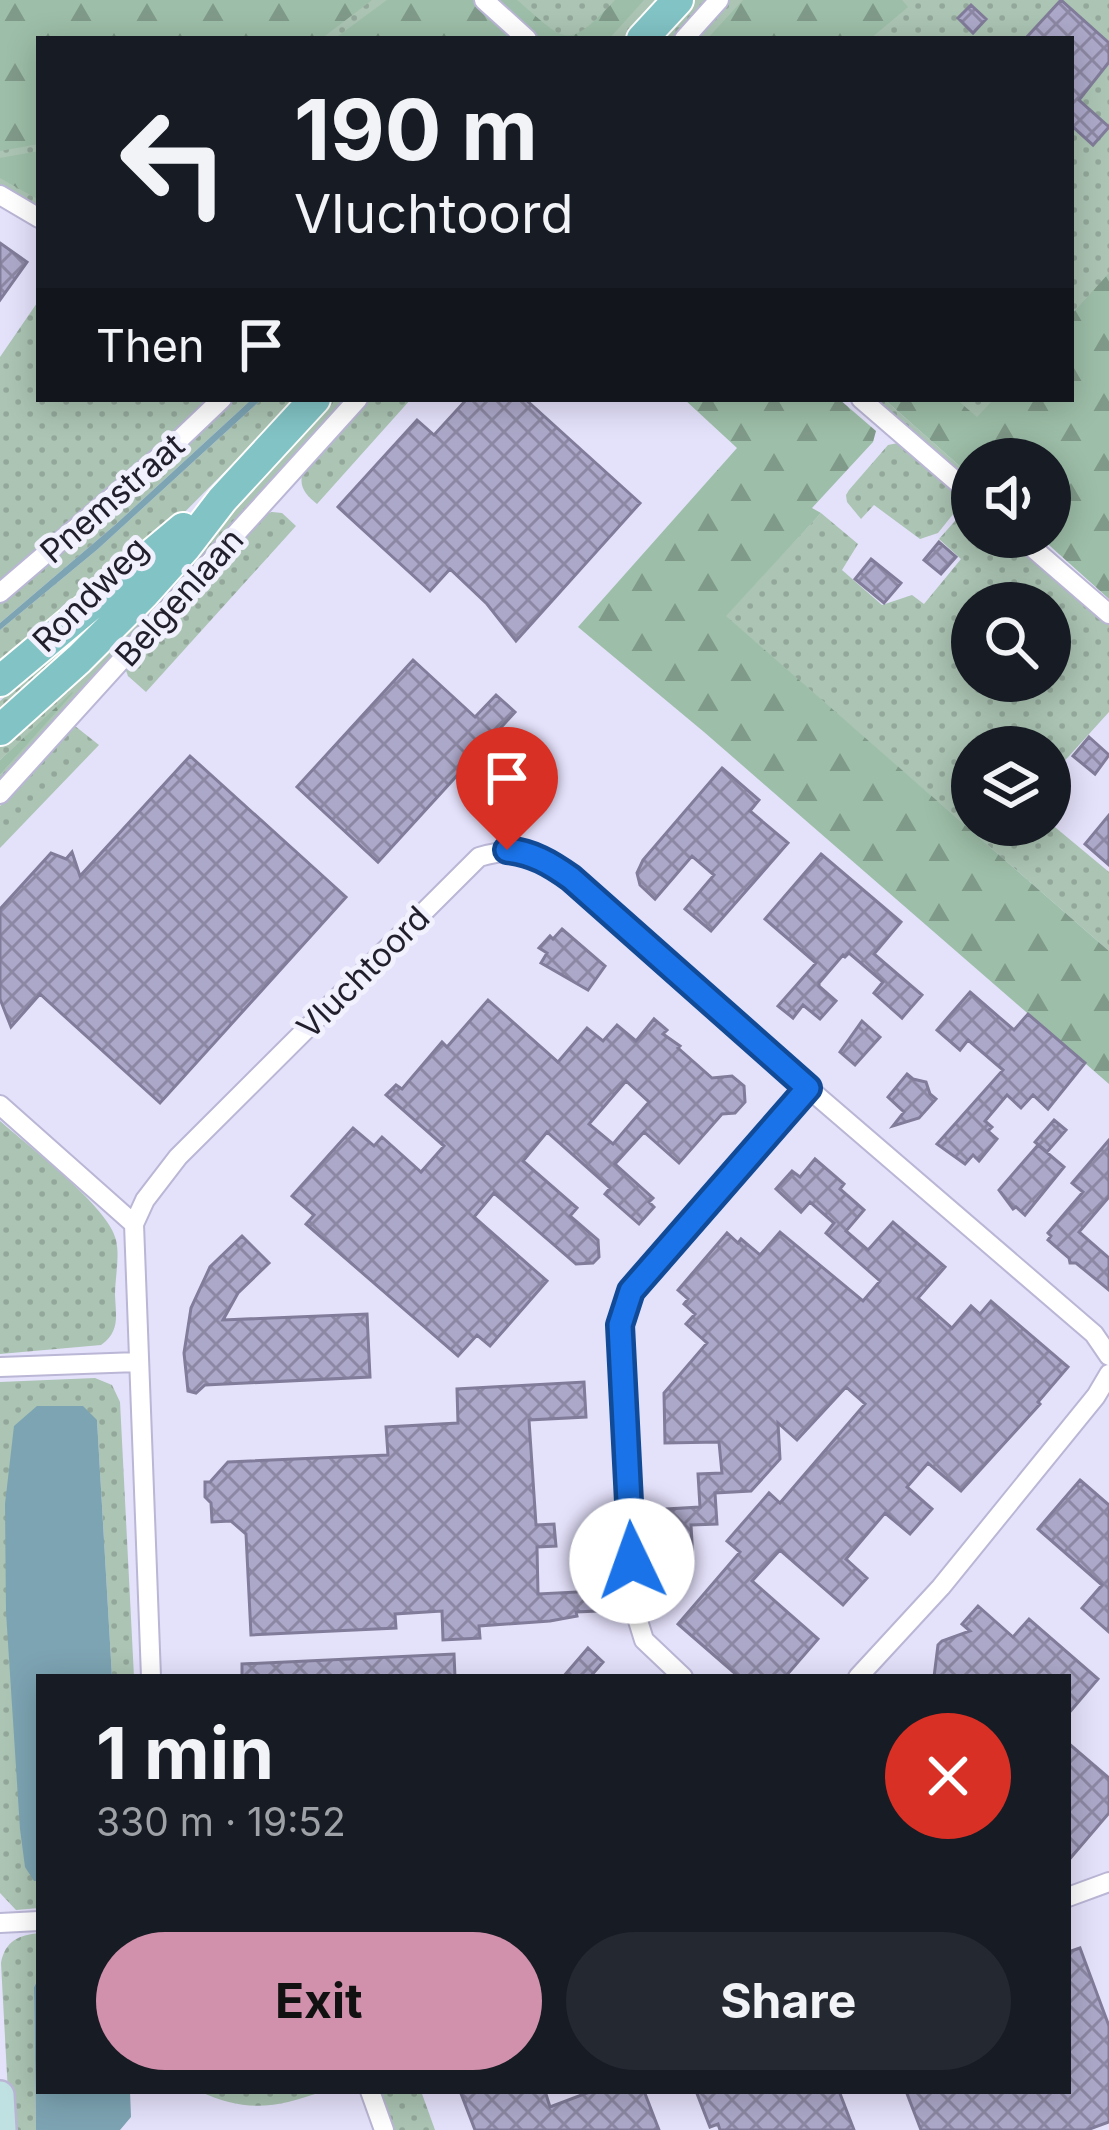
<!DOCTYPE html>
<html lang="en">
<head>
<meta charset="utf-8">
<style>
	body { margin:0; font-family:Inter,sans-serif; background:#242831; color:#f1f3f6; height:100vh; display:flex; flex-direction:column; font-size:45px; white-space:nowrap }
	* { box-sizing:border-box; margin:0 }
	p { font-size:39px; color:#9ea1a6 }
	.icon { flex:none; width:66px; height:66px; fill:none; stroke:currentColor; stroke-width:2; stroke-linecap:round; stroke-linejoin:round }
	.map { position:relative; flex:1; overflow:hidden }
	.panel { position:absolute; left:36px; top:1674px; width:1035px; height:420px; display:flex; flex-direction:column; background:#171b24; border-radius:0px; box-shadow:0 6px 30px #0003 }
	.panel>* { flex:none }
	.guide { position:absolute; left:36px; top:36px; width:1038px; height:366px; border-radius:0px; box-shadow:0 6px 30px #0003; background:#171b24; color:#f1f3f6; overflow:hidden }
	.controls { position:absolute; left:951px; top:438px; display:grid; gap:24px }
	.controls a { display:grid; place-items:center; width:120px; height:120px; border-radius:50%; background:#171b24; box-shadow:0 6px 30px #0003; font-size:60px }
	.pin { position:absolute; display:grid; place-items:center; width:102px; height:102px; color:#fff; margin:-123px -51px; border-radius:50% 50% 50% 0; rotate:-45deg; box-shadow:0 0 12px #0007 }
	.pin .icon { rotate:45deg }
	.me { position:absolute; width:132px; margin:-66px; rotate:357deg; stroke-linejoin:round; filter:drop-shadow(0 0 9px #0008) }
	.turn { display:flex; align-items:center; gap:42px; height:252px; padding:0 60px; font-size:54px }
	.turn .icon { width:156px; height:156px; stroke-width:2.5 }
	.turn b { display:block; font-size:84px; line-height:102px }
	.then { display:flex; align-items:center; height:114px; padding:0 60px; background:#0003; gap:24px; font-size:45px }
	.round { display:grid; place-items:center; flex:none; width:126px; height:126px; border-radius:63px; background:#242831 }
	.head { display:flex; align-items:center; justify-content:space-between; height:204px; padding:0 60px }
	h1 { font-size:72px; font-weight:700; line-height:90px }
	.button { display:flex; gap:24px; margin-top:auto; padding:24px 60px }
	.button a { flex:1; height:138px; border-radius:72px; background:#d190ab; color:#111; font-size:48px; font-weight:700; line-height:138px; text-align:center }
	.button a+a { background:#242831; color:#f1f3f6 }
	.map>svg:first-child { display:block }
</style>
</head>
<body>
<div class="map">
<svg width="1109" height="2130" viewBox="0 0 1109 2130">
	<defs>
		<pattern id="grass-dots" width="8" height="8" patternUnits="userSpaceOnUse" patternTransform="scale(3)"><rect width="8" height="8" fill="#abc4b3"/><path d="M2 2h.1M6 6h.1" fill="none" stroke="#93a89a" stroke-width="1.8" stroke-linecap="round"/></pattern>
		<pattern id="forest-firs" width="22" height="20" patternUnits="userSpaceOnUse" patternTransform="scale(3)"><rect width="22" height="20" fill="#9dbea8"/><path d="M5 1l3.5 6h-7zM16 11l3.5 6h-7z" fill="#809a89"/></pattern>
		<pattern id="building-cross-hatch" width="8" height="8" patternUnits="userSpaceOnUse" patternTransform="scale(3)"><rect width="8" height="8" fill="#aca8c9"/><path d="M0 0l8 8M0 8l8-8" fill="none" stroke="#8c88a3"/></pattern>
	</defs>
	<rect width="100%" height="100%" fill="#e4e1fb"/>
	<path fill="url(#grass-dots)" fill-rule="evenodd" d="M0,0H1109V578L1050,459H972L897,399H1071V39H39V220L0,197Z
		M39,300V399H213L0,585V357Z
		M230,399H252L115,525L0,623V600Z
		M262,399H297L149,548L0,667V630L98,549Z
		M331,399H346L0,782V775L70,695L0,760V738L259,479Z
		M369,399H411L317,504C306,495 298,487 303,472Z
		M868,399H884L972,477V489Z
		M898,443L906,445L966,498L938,533L920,539L874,505L861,519L847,502L846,495L849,490L888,445Z
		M970,504H972V537H1011L1109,622V712L1050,777V747H972V825H1050V823L1109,872V951L725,616L821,513L858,544L842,570L882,605L912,595L924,604L961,559L939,539ZM972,603H1050V681H972Z
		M272,512L282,513L296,526L146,692L128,676L125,668L264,515Z
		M146,571L0,722V701L77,635Z
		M75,726L99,745L0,848V806Z
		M0,1121C27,1145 110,1208 116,1240C120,1257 115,1277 115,1295C116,1317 120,1331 101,1345L0,1354Z
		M95,1378L112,1385L120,1402L134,1677H112L97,1420L37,1406L34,1881H39V1908L16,1910L0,1893V1382Z
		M39,1933V1977L34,1987L36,2130H10L1,1963C5,1941 19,1935 39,1933Z
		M199,2091H323C278,2108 245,2113 199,2091Z
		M374,2091H421L435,2130H389Z"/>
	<path fill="url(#forest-firs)" d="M0,0H372L321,39H39V144L0,151Z
		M387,0H475L518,39H334Z
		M491,0H517C567,43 567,51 615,0H644L609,39H534Z
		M743,0H902L908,7L870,39H707Z
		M39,151V200L0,178V158Z
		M1109,273V599L1040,537H1050V459H972V477L884,399H956L977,417L994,399H1071V315Z
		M684,399H839L876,431L873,442L812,508L821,513L726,616L1109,951V1084L704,732L578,627L737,448Z
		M72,692L73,693L0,775V760Z"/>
	<path fill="#7da4b3" d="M252,399H262L98,549L0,630V623L115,525Z
		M37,1406H83L97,1420L112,1677H39V1881H34L25,1867L20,1829L6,1612L5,1504L14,1426Z
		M39,1977V2091H130L131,2117L120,2130H36L34,1987Z"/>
	<path fill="url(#building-cross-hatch)" stroke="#807c99" stroke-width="3" fill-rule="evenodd" d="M1061,0L1109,43V62L1079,100L1109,127L1093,145L1071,125V39H1025Z
		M971,5L986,19L973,33L958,18Z
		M0,243L27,262L0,300Z
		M467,399H525L640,503L516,641L487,604L450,569L430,591L338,507L417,420L434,435Z
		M939,542L956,557L941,574L924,560Z
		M871,559L901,583L884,603L855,579Z
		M413,660L475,717L496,695L515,712L378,862L297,787Z
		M1089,737L1109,755L1095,774L1073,756Z
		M190,756L346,897L160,1103L40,994L11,1027L0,999V909L51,853L66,859L72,852L80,876Z
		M722,768L759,800L750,811L788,843L711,931L685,909L714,875L692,856L655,899L640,885L637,873L643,860Z
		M1109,815V865L1085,844Z
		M821,854L901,922L874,954L922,995L902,1018L874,993L883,982L849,953L845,957L843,955L819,983V986L836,1001L820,1019L803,1005L793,1018L778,1006L816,963L765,919Z
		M562,929L605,966L588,990L541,963L547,953L539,948L550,936L553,939Z
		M970,992L1014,1030L1028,1014L1085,1063L1048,1109L1033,1095L1021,1108L1007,1095L985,1121L992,1127L988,1131L997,1139L979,1161L973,1155L965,1164L937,1144L1003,1070L968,1040L960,1050L937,1030Z
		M488,1000L558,1062L587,1028L603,1041L617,1025L636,1041L654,1019L667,1030L663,1034L680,1046L678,1048L712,1078L732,1076L744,1086L745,1102L735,1113L722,1114L679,1163L644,1132L615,1164L653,1198L649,1202L654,1207L639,1224L605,1194L610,1188L547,1132L523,1161L577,1208L570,1216L598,1240L599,1257L593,1263L576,1264L494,1193L474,1217L547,1281L490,1346L477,1335L458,1356L306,1224L314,1215L292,1196L353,1128L374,1146L382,1137L421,1172L444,1146L386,1095L396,1085L402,1089L442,1042L447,1047ZM626,1081L649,1102L613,1144L589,1124Z
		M862,1021L880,1037L855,1065L840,1052Z
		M907,1074L913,1079L926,1082L930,1094L936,1099L919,1118L893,1126L904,1112L888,1097Z
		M1054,1120L1066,1130L1047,1152L1035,1142Z
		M1109,1140V1197L1079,1232L1109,1258V1290L1076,1263H1070L1069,1258L1048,1240L1051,1236L1048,1233L1083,1192L1072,1183Z
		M1038,1145L1064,1167L1025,1215L1016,1207L1013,1209L999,1190Z
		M815,1159L844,1184L840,1189L864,1210L846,1231L868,1250L893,1222L945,1267L918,1298L952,1328L971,1306L980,1314L991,1301L1068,1367L1038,1402L1040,1404L961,1491L928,1463L907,1487L932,1509L910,1534L885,1513L846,1559L867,1578L843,1605L780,1550L752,1581L818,1639L785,1677H739L678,1624L740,1552L727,1541L769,1493L780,1503L865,1404L846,1387L797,1440L778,1423L780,1459L751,1491L715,1493L717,1524L691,1525L693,1559L688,1565L670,1566L667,1509L700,1507L698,1474L722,1473L719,1442L665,1443L664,1393L707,1343L686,1324L695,1314L684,1304L688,1299L678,1290L727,1233L738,1243L741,1239L760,1255L780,1232L863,1301L880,1281L826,1233L834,1223L810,1202L801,1212L776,1189L792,1171L800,1177Z
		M242,1236L269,1263L238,1293L223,1320L367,1314L370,1377L205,1385L196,1393L188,1391L184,1353L191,1308L210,1267Z
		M584,1382L586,1417L529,1420L536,1525L554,1524L556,1546L537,1547L538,1594L596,1591L597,1611L576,1612L577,1616L550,1621L479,1626L480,1638L443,1640L442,1611L395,1614L396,1628L251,1635L246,1534L231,1521L212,1522L211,1503L205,1497V1482H210L228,1462L388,1455L386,1427L458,1423L457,1389Z
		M1080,1480L1109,1505V1632L1082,1608L1102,1585L1038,1529Z
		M978,1606L1013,1637L1029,1619L1098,1679L1068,1714V1677H934L938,1645L942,1641L970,1631L962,1624Z
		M588,1648L603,1662L590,1677H563Z
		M454,1654L455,1677H242V1664Z
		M1068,1743L1109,1778V1813L1068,1861Z
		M1080,1948L1109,2026V2122L1087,2130H921L906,2091H1068V1952Z
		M460,2091H545L550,2107L592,2091H644L659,2130H475Z
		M696,2091H839L854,2130H720L718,2124L710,2127Z"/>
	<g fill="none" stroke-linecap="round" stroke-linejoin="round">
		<g stroke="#bab6d5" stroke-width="22">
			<path id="minor" d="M484,0L527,39
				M684,39L719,0
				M0,195L39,218
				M861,399L972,495
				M1020,537L1109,614
				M0,593L180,439L222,399
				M0,794L358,399
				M0,1105L134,1224
				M0,1367L138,1362
				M151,1677L134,1224L145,1200L178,1157L479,857C523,845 535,852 571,878L808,1088L1094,1334L1109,1356
				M683,1677L644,1640L634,1608L620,1325L631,1291L808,1088
				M858,1677L941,1587L1096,1396L1109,1374
				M1068,1897L1109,1882
				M0,1923L39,1921
				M370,2091L384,2130"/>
		</g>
		<g stroke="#bab6d5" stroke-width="32">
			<path id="secondary" d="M0,2095L2,2130"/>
		</g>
		<g stroke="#fff" stroke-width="34">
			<path id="primary" d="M642,39L678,0
				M0,681L183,528
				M0,730L79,659L143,595L185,548L222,500L315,399"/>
		</g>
		<use href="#minor" stroke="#fff" stroke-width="18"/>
		<use href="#secondary" stroke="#c0e1e2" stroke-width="27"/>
		<use href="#primary" stroke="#82c3c5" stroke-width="30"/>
	</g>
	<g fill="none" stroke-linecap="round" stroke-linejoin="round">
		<g stroke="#114b97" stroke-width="30">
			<path id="route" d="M507,850C533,853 550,863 571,878L808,1088L631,1291L620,1325L632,1561"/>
		</g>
		<use href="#route" stroke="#1a73e8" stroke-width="21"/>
	</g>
	<g text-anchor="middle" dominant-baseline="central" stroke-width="10" stroke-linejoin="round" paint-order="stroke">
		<g font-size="33" fill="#211f2b" stroke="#f1f0fd">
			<text transform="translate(112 498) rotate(-41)">Pnemstraat</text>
			<text transform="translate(90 594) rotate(-45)">Rondweg</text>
			<text transform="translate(179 597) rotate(-48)">Belgenlaan</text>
			<text transform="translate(363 972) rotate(-45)">Vluchtoord</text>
		</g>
	</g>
</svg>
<div class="controls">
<a><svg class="icon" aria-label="sound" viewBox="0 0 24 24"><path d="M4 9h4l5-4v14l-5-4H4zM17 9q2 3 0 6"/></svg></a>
<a><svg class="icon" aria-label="search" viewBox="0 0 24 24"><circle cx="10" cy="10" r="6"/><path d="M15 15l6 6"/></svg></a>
<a><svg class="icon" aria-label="layers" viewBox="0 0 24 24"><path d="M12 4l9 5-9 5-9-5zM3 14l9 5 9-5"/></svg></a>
</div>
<div class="pin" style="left:507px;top:850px;background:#d93025"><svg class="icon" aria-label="arrive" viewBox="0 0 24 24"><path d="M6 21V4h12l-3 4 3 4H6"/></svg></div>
<svg class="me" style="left:632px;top:1561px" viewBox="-20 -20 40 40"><circle r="19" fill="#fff"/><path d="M0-13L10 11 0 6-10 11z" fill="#1a73e8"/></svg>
<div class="guide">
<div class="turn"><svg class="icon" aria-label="left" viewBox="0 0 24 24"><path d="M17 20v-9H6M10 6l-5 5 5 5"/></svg><div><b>190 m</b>Vluchtoord</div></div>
<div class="then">Then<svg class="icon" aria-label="arrive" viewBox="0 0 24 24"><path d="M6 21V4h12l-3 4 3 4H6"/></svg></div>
</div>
<section class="panel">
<div class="head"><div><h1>1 min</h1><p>330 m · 19:52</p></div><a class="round" style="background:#d93025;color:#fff"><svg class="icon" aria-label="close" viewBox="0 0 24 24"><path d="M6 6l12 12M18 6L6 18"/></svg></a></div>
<div class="button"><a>Exit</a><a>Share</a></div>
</section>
</div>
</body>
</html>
